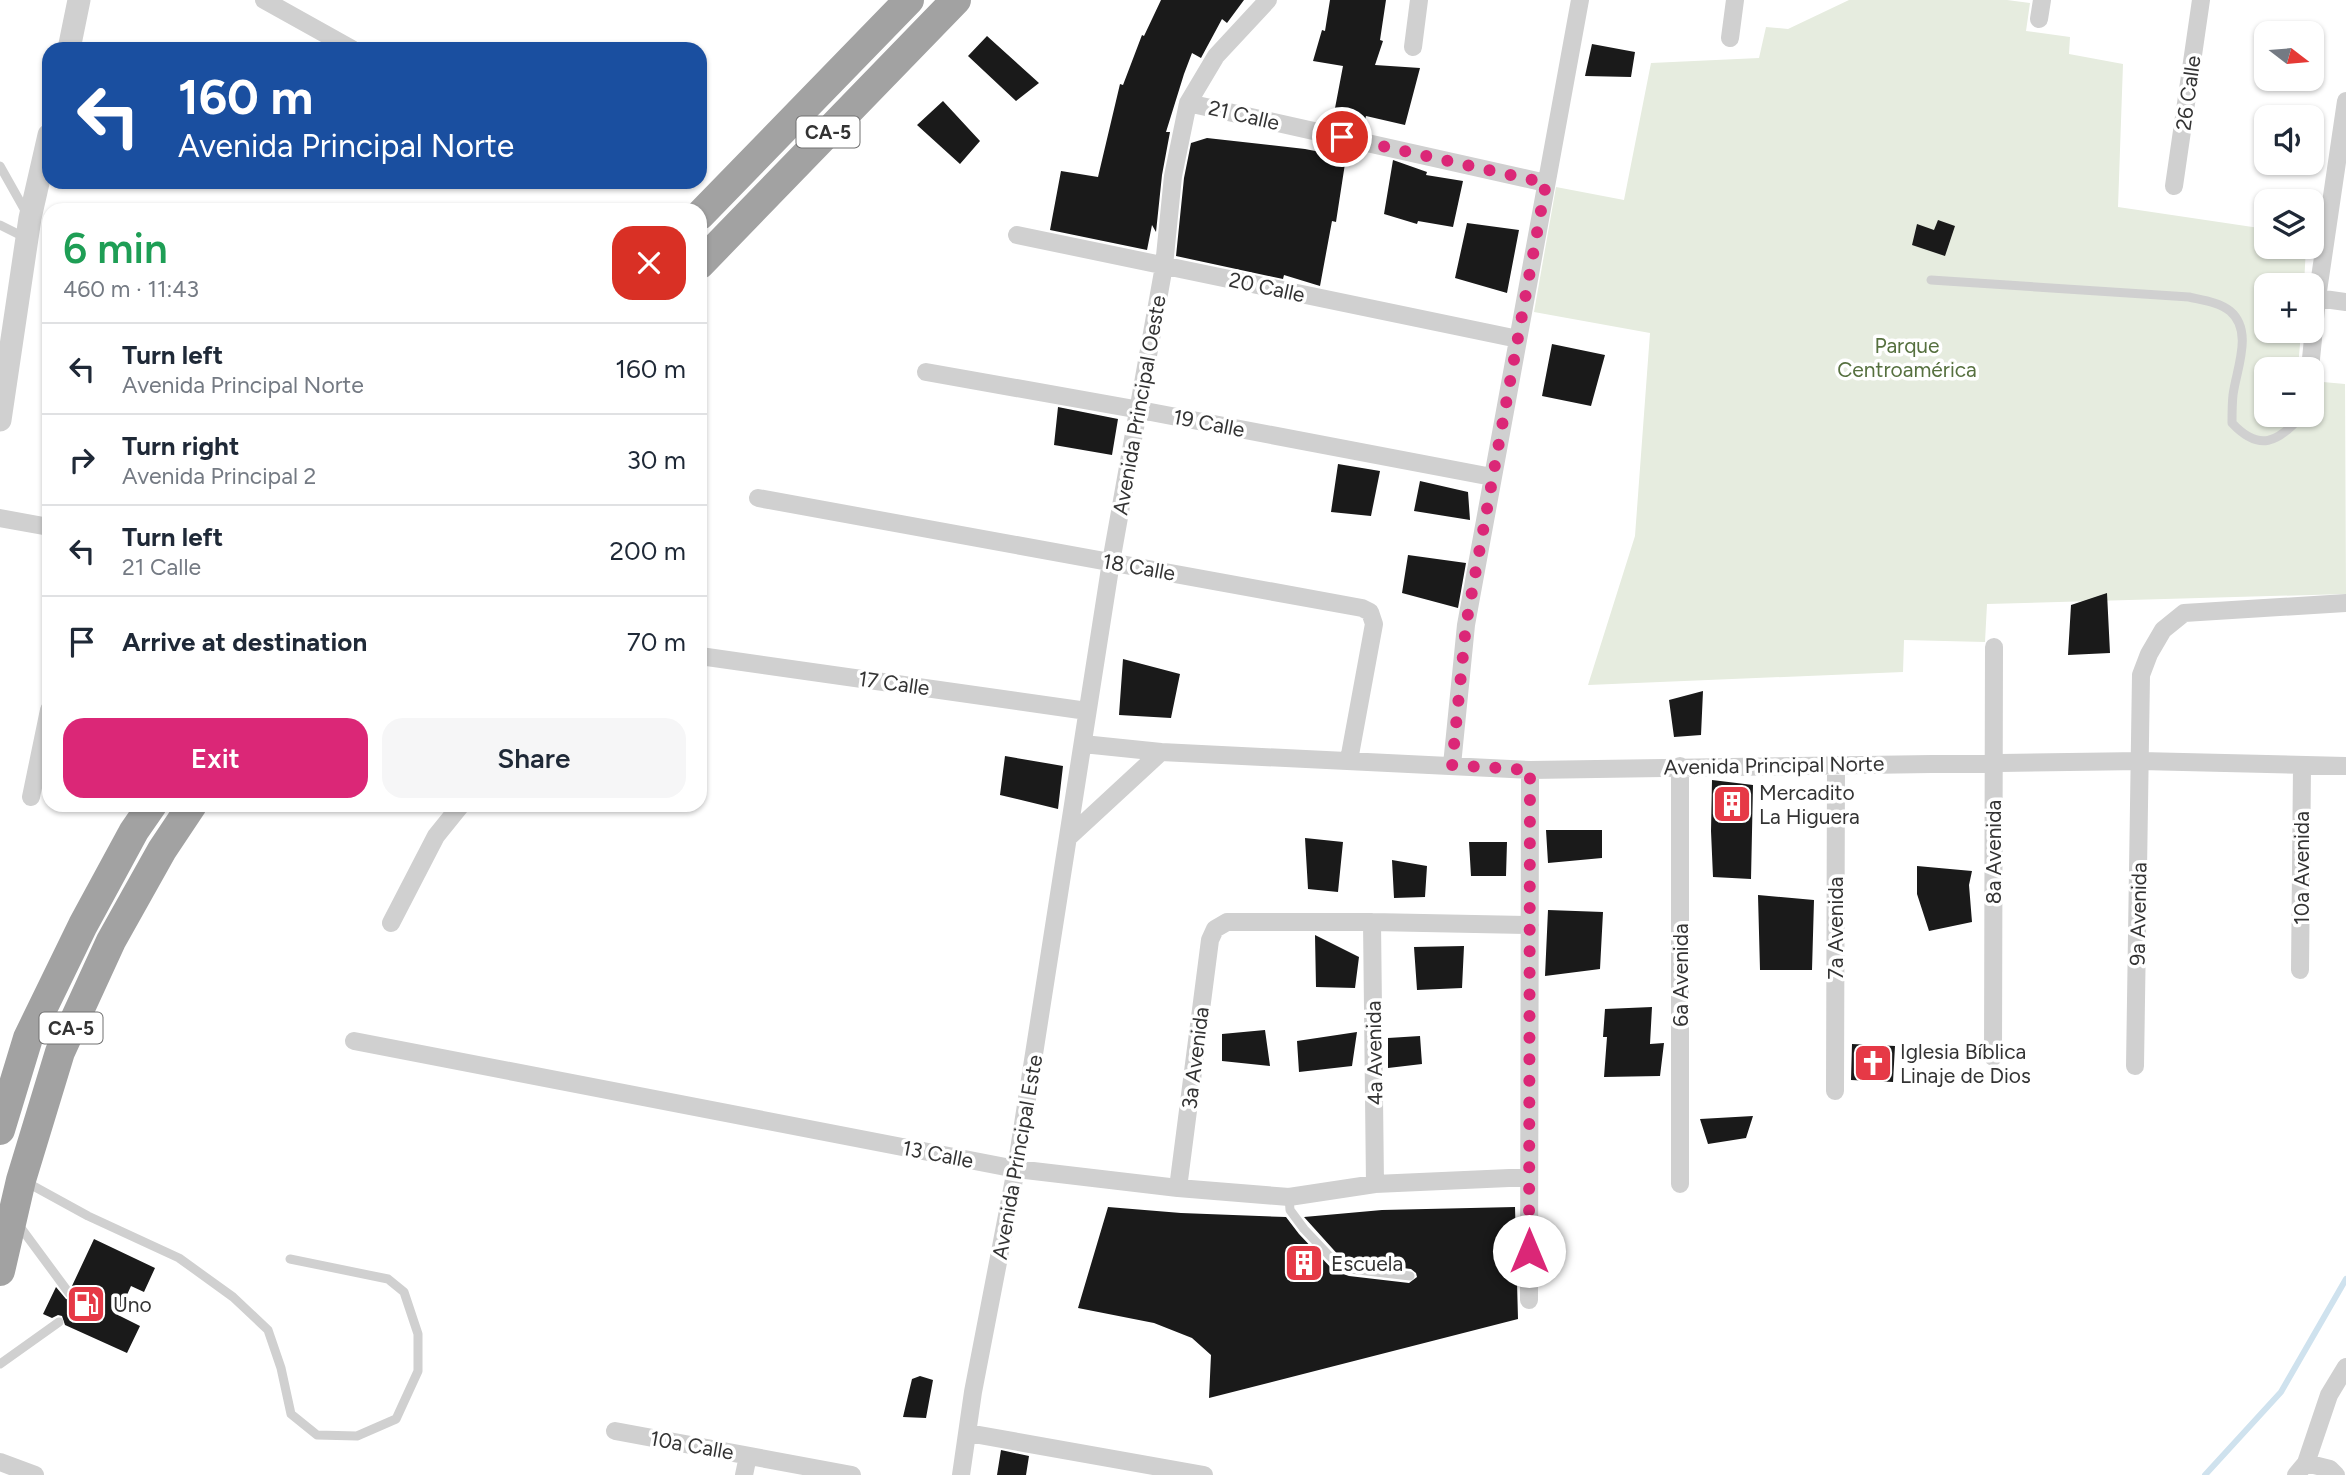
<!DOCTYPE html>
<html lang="en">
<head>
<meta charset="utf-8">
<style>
	body { margin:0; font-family:Figtree,sans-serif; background:#f6f6f7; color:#1f2937; height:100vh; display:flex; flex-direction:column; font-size:26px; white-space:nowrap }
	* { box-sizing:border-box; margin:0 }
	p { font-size:23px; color:#747a83 }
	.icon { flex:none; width:38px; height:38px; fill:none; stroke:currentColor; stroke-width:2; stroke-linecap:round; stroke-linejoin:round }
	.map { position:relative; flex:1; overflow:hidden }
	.side { position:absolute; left:42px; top:203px; width:665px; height:609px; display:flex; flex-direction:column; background:#fff; border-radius:21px; box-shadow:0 2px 5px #0004 }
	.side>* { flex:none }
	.banner { position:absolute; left:42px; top:42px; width:665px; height:147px; border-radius:21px; box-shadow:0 2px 5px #0004; background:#1a4fa0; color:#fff; overflow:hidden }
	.needle { width:46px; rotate:106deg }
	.fabs { position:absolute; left:2254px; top:21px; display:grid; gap:14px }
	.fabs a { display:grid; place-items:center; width:70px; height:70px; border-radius:14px; background:#fff; box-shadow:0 2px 5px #0004; font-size:35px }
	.pin { position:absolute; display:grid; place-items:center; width:60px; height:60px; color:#fff; margin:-30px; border:4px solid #fff; border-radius:50%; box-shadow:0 2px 7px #0007 }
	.me { position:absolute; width:77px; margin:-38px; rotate:0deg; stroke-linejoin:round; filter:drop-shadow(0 0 5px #0008) }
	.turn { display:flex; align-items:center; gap:24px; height:147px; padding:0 21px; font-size:32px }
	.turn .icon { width:91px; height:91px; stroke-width:2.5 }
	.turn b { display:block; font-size:49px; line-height:60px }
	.round { display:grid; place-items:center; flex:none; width:74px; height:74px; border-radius:21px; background:#f6f6f7 }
	.head { display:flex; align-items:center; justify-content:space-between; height:119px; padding:0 21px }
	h1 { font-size:42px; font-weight:600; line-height:52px; color:#1e9e55 }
	.primary-button { display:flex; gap:14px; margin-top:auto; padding:14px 21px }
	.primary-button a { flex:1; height:80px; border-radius:21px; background:#db2777; color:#fff; font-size:28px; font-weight:600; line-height:80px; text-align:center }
	.primary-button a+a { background:#f6f6f7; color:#1f2937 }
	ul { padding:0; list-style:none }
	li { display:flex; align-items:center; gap:21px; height:91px; padding:0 21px; border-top:2px solid #e0e1e3 }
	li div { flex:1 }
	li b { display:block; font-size:26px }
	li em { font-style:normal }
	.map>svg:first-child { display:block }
</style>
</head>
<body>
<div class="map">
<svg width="2346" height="1475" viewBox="0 0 2346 1475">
	<rect width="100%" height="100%" fill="#fff"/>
	<path fill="#e6ecdf" d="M1849,0H2007L2030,3L2026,31L2070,37L2069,54L2123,64L2118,207L2266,229V247H2306L2304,285H2266V331H2301L2298,369H2266V415H2312V381L2345,384L2346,594L1987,604L1985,642L1904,640L1903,672L1588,685L1635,536L1650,333L1534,312L1556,187L1624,200L1651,63L1759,58L1766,27L1788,29Z"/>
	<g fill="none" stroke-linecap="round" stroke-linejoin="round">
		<path stroke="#cfe2ee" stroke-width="6" d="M2205,1475L2281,1392L2346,1279"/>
	</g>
	<path fill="#1a1a1a" d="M1161,0H1244L1227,23L1222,19L1201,58L1192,53L1184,74L1166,132H1170L1162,175L1156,232L1152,225L1147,250L1050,230L1061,171L1098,177L1120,84L1123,85L1142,35L1144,36Z
		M1330,0H1386L1380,40L1383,41L1375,65L1420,68L1405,125L1366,116L1364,124L1347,127L1332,124L1343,66L1313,61L1322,30L1325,31Z
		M987,36L1039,83L1016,101L968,56Z
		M1592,44L1635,52L1631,77L1585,76Z
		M943,101L980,141L960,164L917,125Z
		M1207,138L1305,149L1346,157L1336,222L1332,221L1320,286L1284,275L1283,279L1176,256L1184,178L1191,143Z
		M1393,160L1427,172L1426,175L1463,181L1453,227L1418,221L1417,224L1384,214Z
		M1938,220L1955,226L1945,256L1912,245L1917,224L1934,230Z
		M1467,223L1519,230L1507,293L1455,278Z
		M1552,344L1605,355L1591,406L1542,396Z
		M1058,407L1118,419L1112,455L1054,445Z
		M1338,464L1380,471L1371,516L1331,512Z
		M1420,481L1468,492L1470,520L1414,511Z
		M1408,555L1466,563L1458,608L1402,593Z
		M2107,593L2110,653L2068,655L2071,605Z
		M1123,659L1180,674L1171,718L1119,715Z
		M1703,691L1701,735L1674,737L1669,700Z
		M1005,756L1063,766L1058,809L1000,795Z
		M1712,780L1753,785L1751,879L1713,877L1711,831Z
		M1546,830H1602V858L1548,863Z
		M1305,838L1343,842L1338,892L1308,889Z
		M1469,842H1507L1506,876H1471Z
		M1392,860L1427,866L1425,897L1394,898Z
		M1917,866L1972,871L1969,885L1972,922L1929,931L1917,894Z
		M1758,895L1814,900L1812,970H1760Z
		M1548,910L1603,912L1600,969L1545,976Z
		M1315,935L1359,957L1355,988L1316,987Z
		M1464,946L1462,988L1417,990L1414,947Z
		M1652,1007L1650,1044L1664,1043L1660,1076L1604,1077L1607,1037H1603L1605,1009Z
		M1265,1030L1270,1066L1222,1061V1034Z
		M1357,1032L1352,1066L1299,1072L1297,1041Z
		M1420,1036L1422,1064L1388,1068V1038Z
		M1852,1044L1895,1046L1893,1082L1851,1080Z
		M1753,1116L1746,1138L1708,1144L1700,1119Z
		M1108,1207L1181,1213L1286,1217L1299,1234L1334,1271L1349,1276L1409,1283L1417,1277L1416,1273L1411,1269L1352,1262L1341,1258L1304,1217L1382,1210L1515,1207L1518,1319L1209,1398L1211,1355L1192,1338L1154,1323L1078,1308Z
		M94,1239L155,1268L144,1292L131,1286L118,1315L140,1326L127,1353L65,1325L62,1316L58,1315L52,1318L43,1314L56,1287L66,1299L70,1300L75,1296L76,1292L72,1286Z
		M920,1376L933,1380L926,1418L903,1417L912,1379Z
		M1001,1450L1029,1456L1026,1475H997Z"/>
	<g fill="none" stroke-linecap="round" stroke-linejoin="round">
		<path stroke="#d0d0d0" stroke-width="9" d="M0,166L27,214
			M0,225L26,238
			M1931,280L2189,297C2202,300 2219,302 2230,311C2254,331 2236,370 2233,395C2232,404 2232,413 2232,423C2259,452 2278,443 2302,415
			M26,1182L88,1216L179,1258L233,1297L268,1330L281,1368L291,1414L317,1435L357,1436L396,1419L418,1371V1334L404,1292L388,1279L290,1259
			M1289,1197L1290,1210L1304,1229L1337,1264L1350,1269L1410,1276
			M18,1224L69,1293
			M0,1364L59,1322"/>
		<path stroke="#d0d0d0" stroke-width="18" d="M264,0L352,49
			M2039,19L2042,0
			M1730,38L1735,0
			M1413,47L1419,0
			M1188,103L1546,183
			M2174,186L2201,0
			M1017,235L1518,339
			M2317,298L2346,302
			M2310,369L2317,298L2346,101
			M926,372L1140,410L1492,477
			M758,498L1362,608L1370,612L1374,624L1349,760
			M0,518L49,527
			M700,656L1087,711
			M1083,744L1161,752
			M1452,765L1466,625L1580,0
			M31,797L49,710
			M1069,837L1161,752L1530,770L2141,761L2346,766
			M1372,922L1375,1184
			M391,923L436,836L461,805
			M2300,970L2302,767
			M354,1041L1016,1169L1178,1188L1289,1197L1375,1184L1529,1177
			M1993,1057L1994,647
			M2135,1066L2141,675L2149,654L2163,630L2184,613L2346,603
			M1835,1091L1836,765
			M1680,1184V766
			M1178,1188L1210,940L1215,929L1227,922H1372L1530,925
			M1529,1300L1530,770
			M615,1431L852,1475
			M968,1433L1204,1475
			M0,1462L35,1475
			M2306,1463L2330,1469L2336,1475
			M744,1475L748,1456
			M961,1475L973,1392L1016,1169L1111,562L1164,266L1173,176L1188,103L1216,56L1268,0
			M2296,1475L2306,1463L2329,1395L2346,1367"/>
		<path stroke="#d0d0d0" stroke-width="23" d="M69,49L79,0
			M0,420L30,218L49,135"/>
		<path stroke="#a2a2a2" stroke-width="30" d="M700,215L909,0
			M700,264L956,0
			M0,1130L28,1038L83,925L134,831L152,805
			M0,1271L21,1180L60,1052L111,941L162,850L192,805"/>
	</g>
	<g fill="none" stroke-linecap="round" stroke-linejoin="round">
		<path stroke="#db2777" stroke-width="12" stroke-dasharray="0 21.6" d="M1342,137L1546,183L1466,625L1452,765L1530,770L1529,1251"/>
	</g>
	<defs>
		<g id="building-square" transform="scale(2.0125)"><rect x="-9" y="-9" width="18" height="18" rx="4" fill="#e63946" stroke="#fff"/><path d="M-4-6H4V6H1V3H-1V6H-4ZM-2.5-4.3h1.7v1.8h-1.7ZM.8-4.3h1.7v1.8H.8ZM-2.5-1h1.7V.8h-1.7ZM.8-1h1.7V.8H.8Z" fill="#fff"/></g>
		<g id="church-square" transform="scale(2.0125)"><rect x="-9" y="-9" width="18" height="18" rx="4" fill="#e63946" stroke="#fff"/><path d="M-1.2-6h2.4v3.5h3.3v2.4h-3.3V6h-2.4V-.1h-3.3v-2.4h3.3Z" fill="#fff"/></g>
		<g id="fuel-square" transform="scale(2.0125)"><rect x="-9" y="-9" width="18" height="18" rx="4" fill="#e63946" stroke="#fff"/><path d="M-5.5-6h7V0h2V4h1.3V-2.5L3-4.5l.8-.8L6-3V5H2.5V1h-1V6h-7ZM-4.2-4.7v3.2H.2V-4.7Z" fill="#fff"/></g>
	</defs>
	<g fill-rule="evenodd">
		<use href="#building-square" x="1732" y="804"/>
		<use href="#church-square" x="1873" y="1063"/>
		<use href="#building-square" x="1304" y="1263"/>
		<use href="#fuel-square" x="86" y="1304"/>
	</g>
	<g text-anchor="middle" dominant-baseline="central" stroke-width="7" stroke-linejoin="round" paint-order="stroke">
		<g fill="#fff" stroke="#707070" stroke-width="2">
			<rect x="796.5" y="116.5" width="63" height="31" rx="5"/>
			<rect x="39.5" y="1012.5" width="63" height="31" rx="5"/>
		</g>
		<g font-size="19" font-weight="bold" fill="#333">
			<text x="828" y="132">CA-5</text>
			<text x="71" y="1028">CA-5</text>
		</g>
		<g font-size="21" fill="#333" stroke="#fff">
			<text transform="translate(2188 93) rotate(-82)">26 Calle</text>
			<text transform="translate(1244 115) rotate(13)">21 Calle</text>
			<text transform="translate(1267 287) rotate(12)">20 Calle</text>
			<text transform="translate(1139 405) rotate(-80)">Avenida Principal Oeste</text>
			<text transform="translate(1209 423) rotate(11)">19 Calle</text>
			<text transform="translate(1139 567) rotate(10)">18 Calle</text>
			<text transform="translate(894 683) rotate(8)">17 Calle</text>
			<text transform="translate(1774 765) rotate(-1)">Avenida Principal Norte</text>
			<text transform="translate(1993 852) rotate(-90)">8a Avenida</text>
			<text transform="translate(2301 868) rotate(-90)">10a Avenida</text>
			<text transform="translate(2138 914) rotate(-89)">9a Avenida</text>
			<text transform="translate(1835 928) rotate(-90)">7a Avenida</text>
			<text transform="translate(1680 975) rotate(-90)">6a Avenida</text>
			<text transform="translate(1374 1053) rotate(-91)">4a Avenida</text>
			<text transform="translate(1195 1058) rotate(-83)">3a Avenida</text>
			<text transform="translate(938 1154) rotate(11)">13 Calle</text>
			<text transform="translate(1017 1157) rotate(-80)">Avenida Principal Este</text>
			<text transform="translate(692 1445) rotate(10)">10a Calle</text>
		</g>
		<g font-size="21" fill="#56703f" stroke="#fff">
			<text x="1907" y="345">Parque<tspan x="1907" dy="24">Centroamérica</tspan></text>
		</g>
		<g font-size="21" fill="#333" stroke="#fff" text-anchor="start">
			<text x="1759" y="792">Mercadito<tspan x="1759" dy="24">La Higuera</tspan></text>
			<text x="1900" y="1051">Iglesia Bíblica<tspan x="1900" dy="24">Linaje de Dios</tspan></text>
			<text x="1331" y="1263">Escuela</text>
			<text x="113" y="1304">Uno</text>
		</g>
	</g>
</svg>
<div class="fabs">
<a><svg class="needle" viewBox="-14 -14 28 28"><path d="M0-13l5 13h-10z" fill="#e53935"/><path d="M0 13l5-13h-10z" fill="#747a83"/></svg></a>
<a><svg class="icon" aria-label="sound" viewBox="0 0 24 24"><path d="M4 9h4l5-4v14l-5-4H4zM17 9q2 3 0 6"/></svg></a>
<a><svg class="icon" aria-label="layers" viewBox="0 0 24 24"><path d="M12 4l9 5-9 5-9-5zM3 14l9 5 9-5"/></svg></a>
<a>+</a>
<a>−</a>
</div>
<div class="pin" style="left:1342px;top:137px;background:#d93025"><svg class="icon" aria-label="arrive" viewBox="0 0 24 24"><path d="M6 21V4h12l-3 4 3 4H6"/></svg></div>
<svg class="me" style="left:1529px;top:1251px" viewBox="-20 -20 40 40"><circle r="19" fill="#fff"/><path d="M0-13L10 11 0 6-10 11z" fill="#db2777"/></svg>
<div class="banner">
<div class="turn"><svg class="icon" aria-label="left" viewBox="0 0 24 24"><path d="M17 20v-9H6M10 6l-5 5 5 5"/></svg><div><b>160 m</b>Avenida Principal Norte</div></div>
</div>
<section class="side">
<div class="head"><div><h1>6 min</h1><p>460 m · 11:43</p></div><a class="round" style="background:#d93025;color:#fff"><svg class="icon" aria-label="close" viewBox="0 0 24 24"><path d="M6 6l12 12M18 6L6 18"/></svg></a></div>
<ul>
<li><svg class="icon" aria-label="left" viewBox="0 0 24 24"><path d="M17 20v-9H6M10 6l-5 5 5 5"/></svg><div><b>Turn left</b><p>Avenida Principal Norte</p></div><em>160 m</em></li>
<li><svg class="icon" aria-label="right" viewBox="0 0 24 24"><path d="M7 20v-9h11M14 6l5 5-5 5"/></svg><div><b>Turn right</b><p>Avenida Principal 2</p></div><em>30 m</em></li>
<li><svg class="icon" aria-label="left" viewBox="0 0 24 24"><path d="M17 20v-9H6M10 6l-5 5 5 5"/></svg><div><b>Turn left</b><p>21 Calle</p></div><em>200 m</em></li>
<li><svg class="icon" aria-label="arrive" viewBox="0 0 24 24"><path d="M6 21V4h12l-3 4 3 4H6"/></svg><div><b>Arrive at destination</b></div><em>70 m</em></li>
</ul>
<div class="primary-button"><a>Exit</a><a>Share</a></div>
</section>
</div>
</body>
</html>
